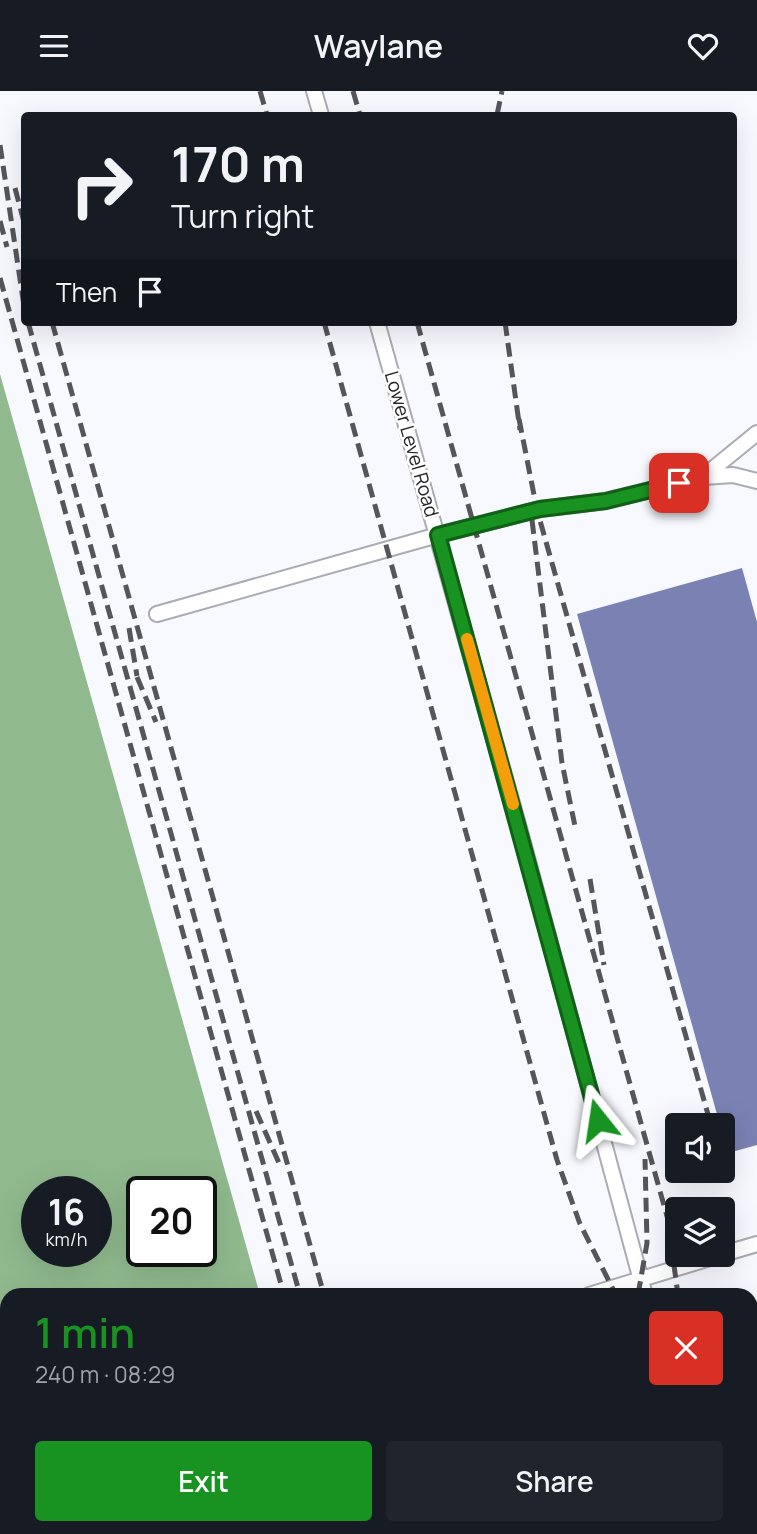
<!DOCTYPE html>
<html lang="en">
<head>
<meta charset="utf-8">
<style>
	body { margin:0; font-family:Manrope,sans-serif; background:#20242c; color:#f1f3f6; height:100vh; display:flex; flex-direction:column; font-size:26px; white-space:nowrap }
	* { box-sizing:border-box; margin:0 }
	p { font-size:23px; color:#9ea1a6 }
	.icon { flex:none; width:38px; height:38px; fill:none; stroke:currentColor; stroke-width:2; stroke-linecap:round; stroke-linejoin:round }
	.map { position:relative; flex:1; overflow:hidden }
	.drawer { position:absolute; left:0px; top:1197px; width:758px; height:247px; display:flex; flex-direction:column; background:#171b24; border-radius:21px 21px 0 0; box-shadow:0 7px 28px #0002 }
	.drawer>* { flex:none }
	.banner { position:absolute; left:21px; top:21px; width:716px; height:214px; border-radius:7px; box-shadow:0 7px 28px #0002; background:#171b24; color:#f1f3f6; overflow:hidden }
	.buttons { position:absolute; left:665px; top:1022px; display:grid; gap:14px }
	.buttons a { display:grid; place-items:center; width:70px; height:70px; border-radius:7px; background:#171b24; box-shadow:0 7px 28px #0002; font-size:35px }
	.speed { position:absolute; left:21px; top:1085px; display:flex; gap:14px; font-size:35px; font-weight:700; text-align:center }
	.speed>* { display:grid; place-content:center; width:91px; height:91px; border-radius:50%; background:#171b24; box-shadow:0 7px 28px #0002; line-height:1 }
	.speed small { font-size:18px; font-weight:400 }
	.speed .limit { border:4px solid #111; border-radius:10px; background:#fff; color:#111 }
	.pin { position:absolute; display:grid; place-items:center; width:60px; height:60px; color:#fff; margin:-30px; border-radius:14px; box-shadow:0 4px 10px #0006 }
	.me { position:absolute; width:77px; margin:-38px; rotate:345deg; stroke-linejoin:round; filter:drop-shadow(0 0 5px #0008) }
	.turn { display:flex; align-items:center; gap:24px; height:147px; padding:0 35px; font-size:32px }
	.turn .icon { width:91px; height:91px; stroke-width:2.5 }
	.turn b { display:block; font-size:49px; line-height:60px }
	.then { display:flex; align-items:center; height:66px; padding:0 35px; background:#0003; gap:14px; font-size:26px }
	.round { display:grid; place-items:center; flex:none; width:74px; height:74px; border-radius:7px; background:#20242c }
	.summary { display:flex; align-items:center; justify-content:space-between; height:119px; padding:0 35px }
	h1 { font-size:42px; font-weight:600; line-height:52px; color:#189322 }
	.action { display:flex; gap:14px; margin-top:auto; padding:14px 35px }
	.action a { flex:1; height:80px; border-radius:7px; background:#189322; color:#fff; font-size:28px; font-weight:600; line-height:80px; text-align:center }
	.action a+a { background:#20242c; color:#f1f3f6 }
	header { display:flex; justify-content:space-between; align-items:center; height:91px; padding:0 35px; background:#171b24; font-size:32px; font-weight:600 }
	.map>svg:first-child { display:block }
</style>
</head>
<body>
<header><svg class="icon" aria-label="menu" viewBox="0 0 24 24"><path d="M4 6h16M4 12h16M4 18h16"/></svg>Waylane<svg class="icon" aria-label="heart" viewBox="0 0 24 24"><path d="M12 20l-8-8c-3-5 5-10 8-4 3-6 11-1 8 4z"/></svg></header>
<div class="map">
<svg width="757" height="1443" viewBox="0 0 757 1443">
	<rect width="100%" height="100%" fill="#f8f9fe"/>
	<path fill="#90ba8e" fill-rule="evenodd" d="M0,283L260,1204H7V1437H326L328,1443H0ZM37,1101H96V1160H37ZM142,1101H201V1160H142Z"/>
	<path fill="#7a82b4" d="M742,477L757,531V1054L728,1062L723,1034H720L577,523Z"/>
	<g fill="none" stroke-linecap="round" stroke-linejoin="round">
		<g stroke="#aaacb3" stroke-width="18">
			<path id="service" d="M314,0L321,24
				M377,231L519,737L645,1204
				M704,386L733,384L757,390
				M157,523L438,444L540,418L605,410L703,386L757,342
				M723,1163L757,1153
				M589,1204L720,1164
				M714,1437L716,1443"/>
		</g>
		<use href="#service" stroke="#fff" stroke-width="14"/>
		<path stroke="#56565a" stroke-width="5" stroke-dasharray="14 7" stroke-linecap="butt" d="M260,0L267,24
			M353,0L360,24
			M497,24L502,0
			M0,54L24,215
			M15,97L24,131
			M0,130L7,156
			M0,187L284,1204
			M28,231L300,1204
			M52,231L324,1204
			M324,231L557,1069L580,1133L616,1204
			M417,231L677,1161
			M505,231L520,339
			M519,328L537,419L711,1034
			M532,429L562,672L576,740
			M129,537L137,585
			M137,586L156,631
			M590,788L604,874
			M256,1020L279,1072
			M671,1152L678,1204
			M638,1204L647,1152L645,1068
			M751,1426L756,1443
			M350,1437L352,1443
			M365,1437L367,1443
			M391,1437L392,1443
			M420,1437L424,1443
			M518,1443L521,1437
			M660,1443V1437"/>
	</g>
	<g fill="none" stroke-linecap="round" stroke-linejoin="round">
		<g stroke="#106016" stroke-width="18">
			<path id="route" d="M598,1029L438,444L540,418L606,410L679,392"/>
		</g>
		<use href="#route" stroke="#189322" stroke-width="12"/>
		<path stroke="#f59e0b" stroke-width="12" d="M467,548L513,713"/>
	</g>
	<g text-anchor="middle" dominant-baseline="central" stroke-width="5" stroke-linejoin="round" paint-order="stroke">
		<g font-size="19" fill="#242427" stroke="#fff">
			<text transform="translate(412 353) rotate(74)">Lower Level Road</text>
		</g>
	</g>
</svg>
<div class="buttons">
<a><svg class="icon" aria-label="sound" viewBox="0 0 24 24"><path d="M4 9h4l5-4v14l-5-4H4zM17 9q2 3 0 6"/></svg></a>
<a><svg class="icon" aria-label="layers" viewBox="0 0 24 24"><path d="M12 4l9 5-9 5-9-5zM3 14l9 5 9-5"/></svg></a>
</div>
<div class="speed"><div>16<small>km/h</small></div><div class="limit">20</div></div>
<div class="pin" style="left:679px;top:392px;background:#d93025"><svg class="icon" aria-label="arrive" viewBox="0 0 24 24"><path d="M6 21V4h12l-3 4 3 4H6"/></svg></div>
<svg class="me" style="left:598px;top:1029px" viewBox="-20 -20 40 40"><path d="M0-17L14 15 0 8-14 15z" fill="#189322" stroke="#fff" stroke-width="4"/></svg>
<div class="banner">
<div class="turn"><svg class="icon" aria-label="right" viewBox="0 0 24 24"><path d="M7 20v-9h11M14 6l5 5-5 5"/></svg><div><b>170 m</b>Turn right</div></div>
<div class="then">Then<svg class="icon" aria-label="arrive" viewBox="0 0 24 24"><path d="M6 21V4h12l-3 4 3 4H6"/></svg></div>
</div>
<section class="drawer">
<div class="summary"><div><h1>1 min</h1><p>240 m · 08:29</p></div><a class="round" style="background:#d93025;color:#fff"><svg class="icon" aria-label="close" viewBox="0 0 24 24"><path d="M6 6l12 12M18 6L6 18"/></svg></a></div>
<div class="action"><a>Exit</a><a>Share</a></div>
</section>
</div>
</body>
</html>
